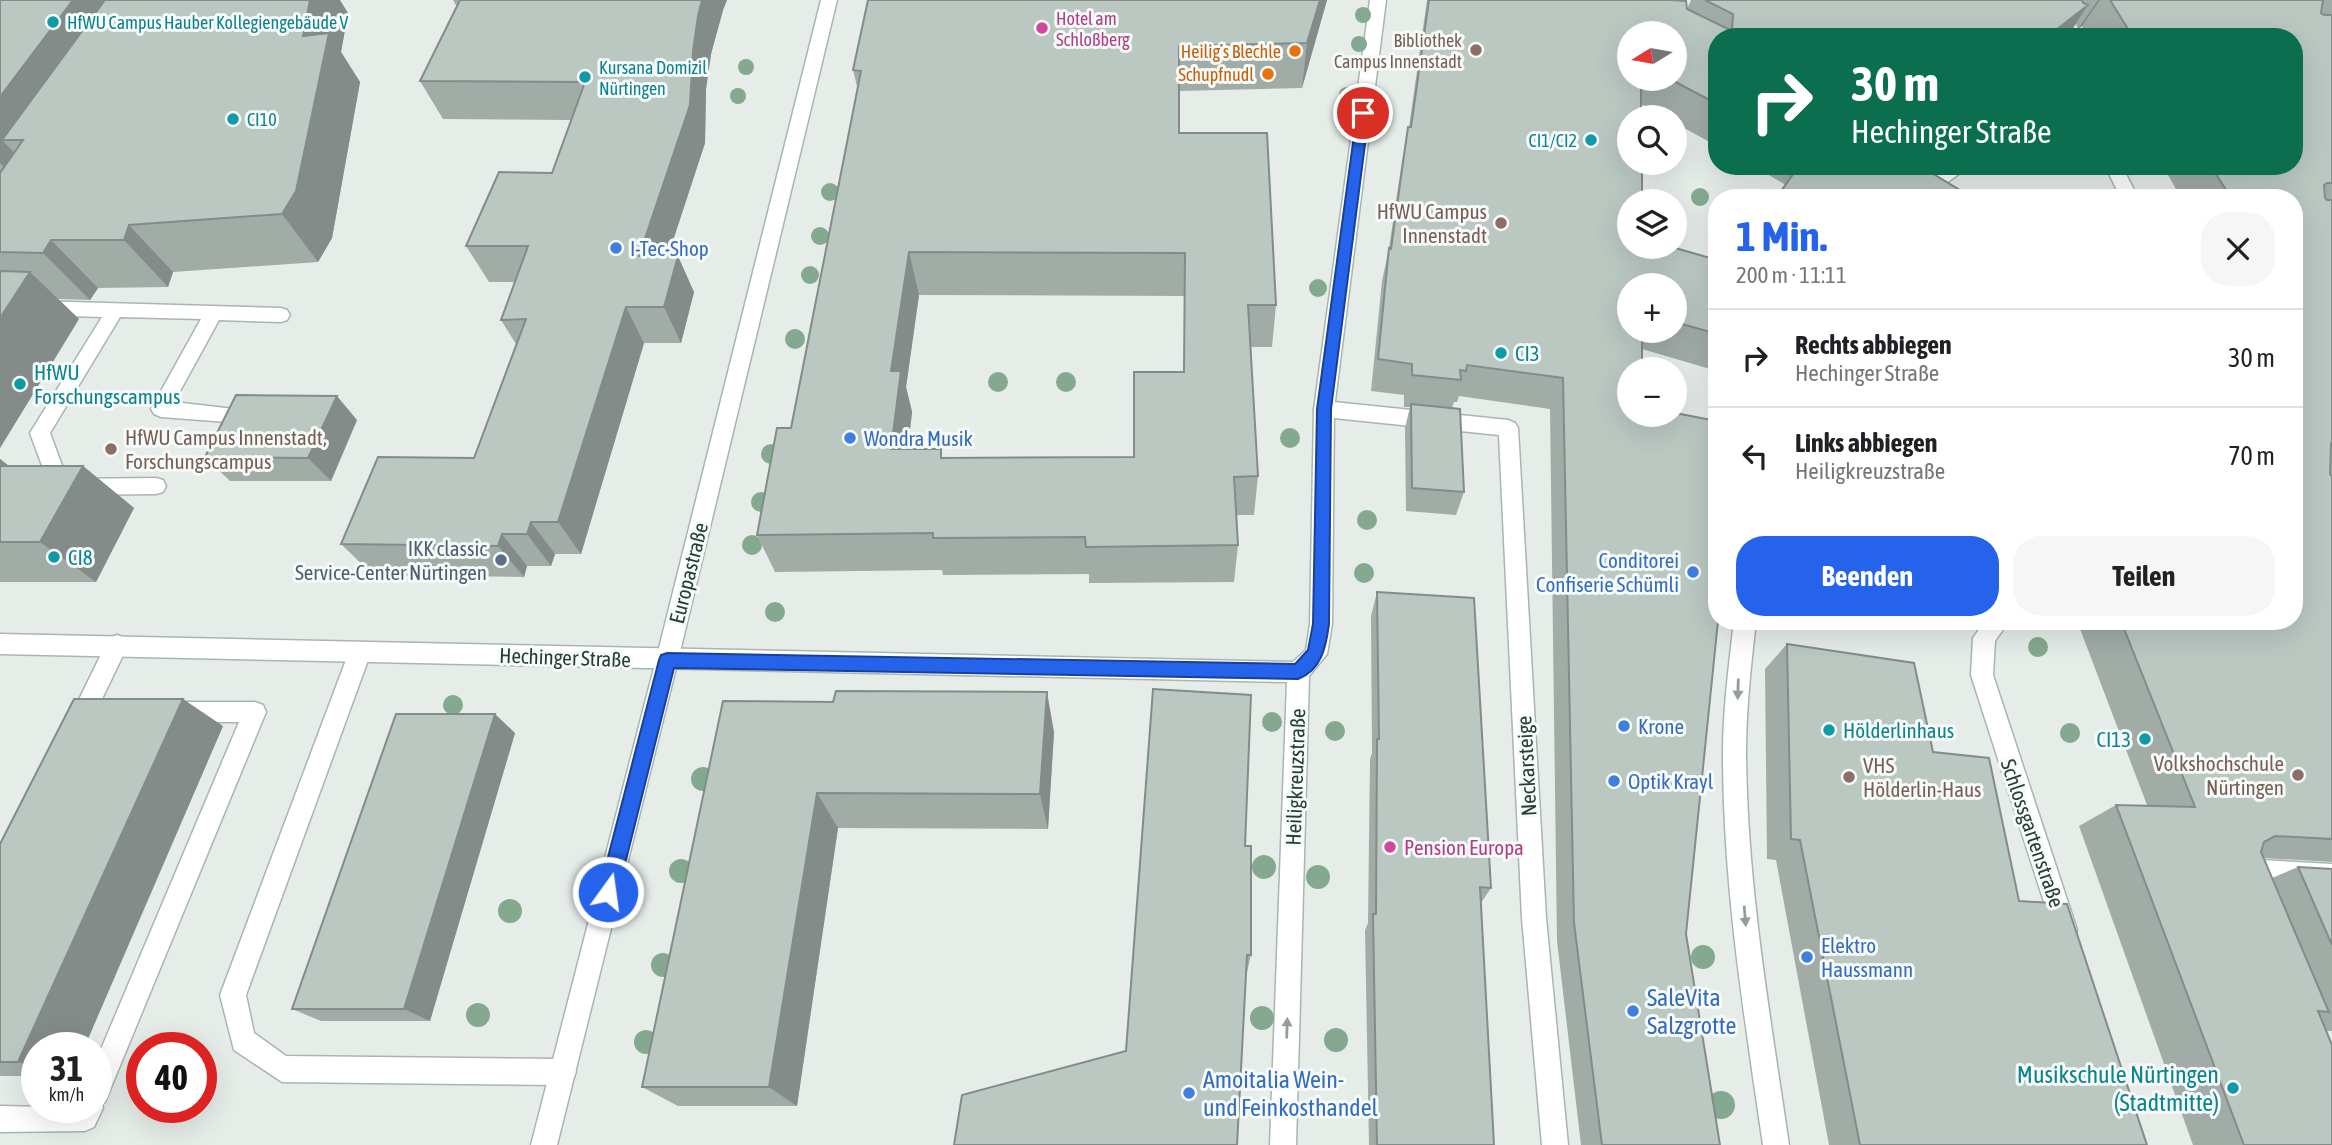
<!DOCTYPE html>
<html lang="de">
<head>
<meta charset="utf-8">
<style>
	body { margin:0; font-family:"Asap Condensed",sans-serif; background:#f6f6f6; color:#202124; height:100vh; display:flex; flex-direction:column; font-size:26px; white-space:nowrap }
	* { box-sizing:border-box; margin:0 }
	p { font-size:23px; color:#757577 }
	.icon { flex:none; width:38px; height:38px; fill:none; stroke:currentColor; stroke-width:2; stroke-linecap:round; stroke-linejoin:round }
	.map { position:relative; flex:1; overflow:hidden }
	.details { position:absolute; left:1708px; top:189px; width:595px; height:441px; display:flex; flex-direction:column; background:#fff; border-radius:28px; box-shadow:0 7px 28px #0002 }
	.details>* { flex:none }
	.banner { position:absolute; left:1708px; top:28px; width:595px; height:147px; border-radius:28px; box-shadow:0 7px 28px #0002; background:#0b6e4f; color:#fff; overflow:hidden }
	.needle { width:46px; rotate:259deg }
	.buttons { position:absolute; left:1617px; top:21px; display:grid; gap:14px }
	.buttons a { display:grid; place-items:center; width:70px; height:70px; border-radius:50%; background:#fff; box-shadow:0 7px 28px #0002; font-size:35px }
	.speed { position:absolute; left:21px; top:1032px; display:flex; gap:14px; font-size:35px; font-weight:700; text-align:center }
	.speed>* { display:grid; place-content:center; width:91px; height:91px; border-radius:50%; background:#fff; box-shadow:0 7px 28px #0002; line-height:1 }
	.speed small { font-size:18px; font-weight:400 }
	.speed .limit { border:10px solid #d22; background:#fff; color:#111 }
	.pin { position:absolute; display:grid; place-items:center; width:60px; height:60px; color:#fff; margin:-30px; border:4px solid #fff; border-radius:50%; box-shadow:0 2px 7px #0007 }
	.me { position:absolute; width:77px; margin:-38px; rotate:14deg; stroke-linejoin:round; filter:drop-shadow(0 0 5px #0008) }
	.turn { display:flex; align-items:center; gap:24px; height:147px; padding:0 28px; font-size:32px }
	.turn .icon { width:91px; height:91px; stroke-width:2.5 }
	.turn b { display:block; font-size:49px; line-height:60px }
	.round { display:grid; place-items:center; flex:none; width:74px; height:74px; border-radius:28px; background:#f6f6f6 }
	.headline { display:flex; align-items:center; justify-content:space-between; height:119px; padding:0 28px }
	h1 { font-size:42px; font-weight:700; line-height:52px; color:#2563eb }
	.action { display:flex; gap:14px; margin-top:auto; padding:14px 28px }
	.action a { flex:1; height:80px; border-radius:28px; background:#2563eb; color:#fff; font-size:28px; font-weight:700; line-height:80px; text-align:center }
	.action a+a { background:#f6f6f6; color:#202124 }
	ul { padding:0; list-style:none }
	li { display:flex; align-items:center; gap:21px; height:98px; padding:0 28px; border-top:2px solid #e0e0e0 }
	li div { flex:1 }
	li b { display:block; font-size:26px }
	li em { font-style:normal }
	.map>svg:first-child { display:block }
</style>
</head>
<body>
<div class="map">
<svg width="2332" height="1145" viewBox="0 0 2332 1145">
	<rect width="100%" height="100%" fill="#e6ede9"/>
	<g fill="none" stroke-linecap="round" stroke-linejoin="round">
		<g stroke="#a9b5b0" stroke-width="3">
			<path id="service" d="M0,300L281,308L287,310L290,315L287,320L281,322L219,320L174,402L234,409L237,414L234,419L227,422L161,417L154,414L151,409L201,319L120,317L50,433L67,479L156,478L163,480L166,486L163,492L156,494L60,495L53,493L50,487L30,433L102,317L0,314Z
				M1324,401L1508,420L1515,423L1518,428L1546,918L1568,1145H1542L1522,918L1499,435L1324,417L1317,414L1314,409L1317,404Z
				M117,635L125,638L128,645L86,732L78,735L70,732L67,725L70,718L109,638Z
				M360,642L368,645L371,652L246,995L254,1033L286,1056L563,1059L572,1063L576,1072L572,1081L563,1085L282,1082L234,1050L220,995L349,652L352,645Z
				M174,702H255L263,705L266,712L105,1102L102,1104L103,1108L94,1127L85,1131L0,1132V1106L96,1108V1061L239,722H174L166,719L163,712L166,705Z"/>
		</g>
		<g stroke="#a9b5b0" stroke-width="3">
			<path id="pedestrian" d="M1949,166H1970L1938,189H1926L1924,185Z
				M2105,166H2122L2138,198H2121Z"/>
		</g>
		<g stroke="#a9b5b0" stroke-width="3">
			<path id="minor" d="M1370,0H1386L1334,409L1332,624L1327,654L1309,676L1296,1145H1270L1287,682L0,654V634L1293,662L1306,650L1310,624L1314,409Z
				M1734,621H1756C1751,665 1746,709 1746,754C1747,885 1770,1015 1789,1145H1763C1744,1015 1723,885 1723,754C1723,709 1729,665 1734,621Z
				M1985,621H2009L1995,641L1993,675L2077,930L2074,939L2065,942L2056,939L2053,930L1971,675L1973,638Z
				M2243,859L2332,864V888L2243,883L2234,879L2231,871L2234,863Z"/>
		</g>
		<g stroke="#a9b5b0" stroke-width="3">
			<path id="tertiary" d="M821,0H837L678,660L557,1145H531L656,660Z"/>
		</g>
		<use href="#service" fill="#fff" fill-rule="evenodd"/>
		<use href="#pedestrian" fill="#fff" fill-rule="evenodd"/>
		<use href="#minor" fill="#fff" fill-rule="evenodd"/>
		<use href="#tertiary" fill="#fff" fill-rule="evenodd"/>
	</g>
	<g fill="#84a990">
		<circle cx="1363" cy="15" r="8"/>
		<circle cx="1359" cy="44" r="8"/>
		<circle cx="746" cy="67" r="8"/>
		<circle cx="1347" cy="95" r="8"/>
		<circle cx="738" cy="96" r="8"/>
		<circle cx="830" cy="192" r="9"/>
		<circle cx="1700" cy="197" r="9"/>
		<circle cx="820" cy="236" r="9"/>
		<circle cx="810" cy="275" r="9"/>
		<circle cx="1318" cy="288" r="9"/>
		<circle cx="795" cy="339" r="10"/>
		<circle cx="998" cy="382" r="10"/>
		<circle cx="1066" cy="382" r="10"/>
		<circle cx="1290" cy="438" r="10"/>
		<circle cx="771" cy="454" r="10"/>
		<circle cx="761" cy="502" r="10"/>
		<circle cx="1367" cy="520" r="10"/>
		<circle cx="752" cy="545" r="10"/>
		<circle cx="1364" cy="573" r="10"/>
		<circle cx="775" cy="612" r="10"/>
		<circle cx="2038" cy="647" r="10"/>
		<circle cx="453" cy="705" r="10"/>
		<circle cx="1272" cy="722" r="10"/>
		<circle cx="1335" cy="731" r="10"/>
		<circle cx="2070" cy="733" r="10"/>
		<circle cx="703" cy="779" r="12"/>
		<circle cx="1264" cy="867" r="12"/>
		<circle cx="681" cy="871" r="12"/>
		<circle cx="1318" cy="877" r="12"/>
		<circle cx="510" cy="911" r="12"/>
		<circle cx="1703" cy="957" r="12"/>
		<circle cx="663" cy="965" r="12"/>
		<circle cx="478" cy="1015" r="12"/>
		<circle cx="1262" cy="1018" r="12"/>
		<circle cx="1336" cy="1040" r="12"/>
		<circle cx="646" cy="1042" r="12"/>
		<circle cx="1721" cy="1105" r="14"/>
	</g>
	<path fill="#a1aca7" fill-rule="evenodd" d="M0,0L348,13L341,52L360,82L332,238L318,262L173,272L168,287L98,288L90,300L58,299L79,319L0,448Z
		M453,0H727L723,10L711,54L706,89L705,143L668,256L694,292L681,343H644L581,554H555L551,566H527L524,577L373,575L341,544L474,458L516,344L501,320L515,282H489L466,246L552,173L571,120L443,119L420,81L457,7Z
		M868,0H1327L1302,88L1179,91V133L1276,305L1272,347H1250L1258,476L1254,515H1236L1238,545L1234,582L1089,583V574L943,575L942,570L775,572L757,535L791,428L858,90L853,70ZM919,295L1185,296L1184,372L1134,457L944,458L908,449L912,412L906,387Z
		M1427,0H1671L1687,9L1691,0H2332V862L2264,858L2272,878L2298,867L2332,869V1031H2326L2332,1145H2193L2079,826L2116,805H2147L2077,621H2294V198H2181L2163,166H2294V37H2088L2082,26L2078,29L2076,24L2067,37H1717V146L1675,123V117H1664L1641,104L1629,247L1717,260V371L1642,349L1629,369L1686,934L1720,1145H1581L1557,941L1550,409L1459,396L1457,402H1454L1452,408L1464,492L1456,515L1406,511L1405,428L1410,407H1404V395L1371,391L1382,281L1389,248L1402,161L1408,127H1409ZM1629,33L1675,79H1629ZM1629,285H1675V331H1629Z
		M1753,166H1920L1786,185Z
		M357,420L331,481H230L205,457Z
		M0,459L9,466H83L134,508L96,582H0Z
		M1377,592L1491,888L1481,903L1494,1145H1369L1365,930L1368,923L1370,759L1372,753L1371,616Z
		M1787,644L1933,752L2019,901L2147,1145H1829L1776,860L1767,859L1765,669Z
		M723,701L1054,732L1048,829L838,828L797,1106H678L642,1087Z
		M223,726L84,1048H37V1076H0V844Z
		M515,733L430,1021H321L292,1009Z
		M1245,846L1251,955L1247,972H1246L1237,1145L1126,1051Z"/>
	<path fill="#838c88" d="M73,0H156L23,140H2L35,174L25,189L0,163V97Z
		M310,0H340L348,13L341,52L360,82L332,238L318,262L282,214L303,36Z
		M702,0H727L723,10L711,54L706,89L705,143L656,292L639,256L693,51L698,16Z
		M1320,0H1327L1302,88L1307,43Z
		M2098,0H2100L2082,26L2078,29Z
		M2088,5L2067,37H2047Z
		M129,225L173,272L168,287L124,240Z
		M51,240L98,288L90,300L43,253Z
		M909,252L919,295L906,387L912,412L903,489L891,449V371Z
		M678,256L694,292L681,343L664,307Z
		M30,272L79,319L0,448V318Z
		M626,307L644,343L581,554L558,522Z
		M337,396L357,420L331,481L308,458Z
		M0,459L29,482L0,498Z
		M83,466L134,508L96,582L40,542Z
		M531,522L555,554L551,566L527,534Z
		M502,534L527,566L524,577L498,546Z
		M1047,692L1054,732L1048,829L1040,794Z
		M183,699L223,726L84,1048H37V1067L18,1062Z
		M495,714L515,733L430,1021L404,1009Z
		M817,793L838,828L797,1106L769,1087Z"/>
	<path fill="#bbc8c2" stroke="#838c88" stroke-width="2" fill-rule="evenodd" d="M0,0H73L0,97Z
		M105,0H310L303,36L329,33L296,191L282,214L129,225L124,240H51L43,253L0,252V173L23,140H2Z
		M460,0H702L698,16L693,51L690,105L639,256H678L664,307H626L558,522H531L527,534H502L498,546L341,544L378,457L474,458L526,319L501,320L528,246H466L499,172L552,173L585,82L420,81Z
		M868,0H1320L1307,43L1179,46V133H1267L1276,305H1248L1258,476L1234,477L1238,545L1086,547L1085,537L933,538V533L757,535L777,428H791L861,71L853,70ZM909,252L1185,253L1184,372H1134V457L941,458V449H891L901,371H891Z
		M1429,0H1671L1686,1L1687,9L1732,31L1733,14L1705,0H2082L2083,3L2088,5L2047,37H1717V104L1670,79H1675V33H1629V79H1641V117H1629V163H1642V201H1629V247H1672L1717,260V334L1675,322V285H1629V331H1642V369H1629V415H1675V413L1717,421V621H1718L1686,934L1720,1145H1602L1574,923L1563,378L1467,365L1466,371L1460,370L1461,380L1412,375V364L1378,359L1389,248L1391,249L1408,127H1411Z
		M2110,0H2323L2321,13L2324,15H2332V183H2327L2324,185L2325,198L2327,200H2332V443H2331L2330,474L2332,476V839L2275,836L2264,842L2261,852L2329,1012L2318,1011L2332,1045V1145H2244L2116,805L2195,807L2121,621H2294V198H2231L2211,166H2294V37H2133Z
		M1799,166H1920L1973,198H1776Z
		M0,271L30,272L0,318Z
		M236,395L337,396L308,458L205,457Z
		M1411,404L1460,409L1464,492L1412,488Z
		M0,466H83L40,542H0Z
		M1377,592L1474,598L1491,888L1480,887L1494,1145H1377L1373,914H1376L1377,739H1379Z
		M1787,644L1914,663L1933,752L1989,758L2019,901L2067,904L2147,1145H1860L1800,840L1791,839Z
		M1153,689L1251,695L1245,846H1251V955H1247L1237,1145H954L962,1095L1126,1051Z
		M836,691L1047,692L1040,794L817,793L769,1087H642L723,701L833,702Z
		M74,699H183L18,1062H0V844Z
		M396,714H495L404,1009H292Z
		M2298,867L2332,869V945Z"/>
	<defs><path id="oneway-solid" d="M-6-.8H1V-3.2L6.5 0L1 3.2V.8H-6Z" transform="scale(1.75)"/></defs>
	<g fill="#929e9a">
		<use href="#oneway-solid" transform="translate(1738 689) rotate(92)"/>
		<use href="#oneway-solid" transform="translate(1745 916) rotate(85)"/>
		<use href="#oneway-solid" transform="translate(1287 1028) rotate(-88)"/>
	</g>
	<path fill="#2563eb" stroke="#184099" stroke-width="2" d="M1363,109L1369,113L1331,409L1329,624C1326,646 1322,670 1298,679L674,668L618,892L615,898L608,901L602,898L599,892L659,660L661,655L667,653L1295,664L1308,650L1313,624L1317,409L1357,113Z"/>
	<g fill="#0f9aa8" stroke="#f6faf8" stroke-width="2.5">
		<circle cx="53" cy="22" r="7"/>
		<circle cx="585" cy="77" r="7"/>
		<circle cx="233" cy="119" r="7"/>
		<circle cx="1591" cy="140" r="7"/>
		<circle cx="1501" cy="353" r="7"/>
		<circle cx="20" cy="384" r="7"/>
		<circle cx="54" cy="557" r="7"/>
		<circle cx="1829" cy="730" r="7"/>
		<circle cx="2145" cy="739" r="7"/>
		<circle cx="2233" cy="1088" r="7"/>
	</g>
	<g fill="#d1479c" stroke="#f6faf8" stroke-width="2.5">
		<circle cx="1042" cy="28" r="7"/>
		<circle cx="1390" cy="847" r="7"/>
	</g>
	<g fill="#8d6e63" stroke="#f6faf8" stroke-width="2.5">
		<circle cx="1476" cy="50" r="7"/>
		<circle cx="1501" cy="223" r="7"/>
		<circle cx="111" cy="449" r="7"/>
		<circle cx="2298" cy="775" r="7"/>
		<circle cx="1849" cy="777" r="7"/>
	</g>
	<g fill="#e8710a" stroke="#f6faf8" stroke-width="2.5">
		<circle cx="1295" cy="51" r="7"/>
		<circle cx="1268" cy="74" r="7"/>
	</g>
	<g fill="#3f7fe0" stroke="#f6faf8" stroke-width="2.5">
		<circle cx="616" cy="248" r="7"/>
		<circle cx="850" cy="438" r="7"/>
		<circle cx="1693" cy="572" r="7"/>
		<circle cx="1624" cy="726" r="7"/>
		<circle cx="1614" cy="781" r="7"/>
		<circle cx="1807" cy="957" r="7"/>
		<circle cx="1633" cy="1011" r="7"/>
		<circle cx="1189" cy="1093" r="7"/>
	</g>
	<circle fill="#5c6f8a" stroke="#f6faf8" stroke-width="2.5" cx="501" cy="560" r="7"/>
	<g text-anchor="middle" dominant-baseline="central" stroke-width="6" stroke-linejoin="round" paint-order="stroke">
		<g font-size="18" fill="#b23c85" stroke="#f6faf8" text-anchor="start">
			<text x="1056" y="18">Hotel am<tspan x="1056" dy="21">Schloßberg</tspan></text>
		</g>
		<g font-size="18" fill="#0d838f" stroke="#f6faf8" text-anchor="start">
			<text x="67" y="22">HfWU Campus Hauber Kollegiengebäude V</text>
			<text x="599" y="67">Kursana Domizil<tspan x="599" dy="21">Nürtingen</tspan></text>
			<text x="247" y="119">CI10</text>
			<text x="1577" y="140" text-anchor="end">CI1/CI2</text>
		</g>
		<g font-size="18" fill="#785e54" stroke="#f6faf8" text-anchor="end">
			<text x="1462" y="40">Bibliothek<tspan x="1462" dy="21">Campus Innenstadt</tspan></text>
		</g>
		<g font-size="18" fill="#c56008" stroke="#f6faf8" text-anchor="end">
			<text x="1281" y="51">Heilig´s Blechle</text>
			<text x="1254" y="74">Schupfnudl</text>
		</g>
		<g font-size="21" fill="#785e54" stroke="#f6faf8" text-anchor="end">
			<text x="1487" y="211">HfWU Campus<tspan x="1487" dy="24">Innenstadt</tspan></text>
			<text x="125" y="437" text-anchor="start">HfWU Campus Innenstadt,<tspan x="125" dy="24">Forschungscampus</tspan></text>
			<text x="2284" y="763">Volkshochschule<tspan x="2284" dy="24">Nürtingen</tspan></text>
			<text x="1863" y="765" text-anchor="start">VHS<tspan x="1863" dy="24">Hölderlin-Haus</tspan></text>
		</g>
		<g font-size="21" fill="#366cbe" stroke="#f6faf8" text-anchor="start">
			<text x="630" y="248">I-Tec-Shop</text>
			<text x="864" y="438">Wondra Musik</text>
			<text x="1679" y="560" text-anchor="end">Conditorei<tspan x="1679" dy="24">Confiserie Schümli</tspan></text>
			<text x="1638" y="726">Krone</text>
			<text x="1628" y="781">Optik Krayl</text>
			<text x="1821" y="945">Elektro<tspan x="1821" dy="24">Haussmann</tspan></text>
		</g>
		<g font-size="21" fill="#0d838f" stroke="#f6faf8" text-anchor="start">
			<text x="1515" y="353">CI3</text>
			<text x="34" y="372">HfWU<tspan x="34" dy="24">Forschungscampus</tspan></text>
			<text x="68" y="557">CI8</text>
			<text x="1843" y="730">Hölderlinhaus</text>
			<text x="2131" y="739" text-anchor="end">CI13</text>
		</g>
		<g font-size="21" fill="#4e5e75" stroke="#f6faf8" text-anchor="end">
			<text x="487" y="548">IKK classic<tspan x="487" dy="24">Service-Center Nürtingen</tspan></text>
		</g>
		<g font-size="21" fill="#263e36" stroke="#f6faf8">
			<text transform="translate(688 573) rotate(-76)">Europastraße</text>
			<text transform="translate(565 657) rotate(2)">Hechinger Straße</text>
			<text transform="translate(1526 766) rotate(-93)">Neckarsteige</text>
			<text transform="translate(1295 777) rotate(-88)">Heiligkreuzstraße</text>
			<text transform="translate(2033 833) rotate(71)">Schlossgartenstraße</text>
		</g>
		<g font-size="21" fill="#b23c85" stroke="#f6faf8" text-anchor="start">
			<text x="1404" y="847">Pension Europa</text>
		</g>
		<g font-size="24" fill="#366cbe" stroke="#f6faf8" text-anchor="start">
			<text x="1647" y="997">SaleVita<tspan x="1647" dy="28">Salzgrotte</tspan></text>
			<text x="1203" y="1079">Amoitalia Wein-<tspan x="1203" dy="28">und Feinkosthandel</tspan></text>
		</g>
		<g font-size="24" fill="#0d838f" stroke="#f6faf8" text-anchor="end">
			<text x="2219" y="1074">Musikschule Nürtingen<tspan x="2219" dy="28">(Stadtmitte)</tspan></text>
		</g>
	</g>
</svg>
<div class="buttons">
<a><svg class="needle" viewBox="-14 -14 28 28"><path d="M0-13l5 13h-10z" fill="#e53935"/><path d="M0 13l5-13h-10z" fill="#757577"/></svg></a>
<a><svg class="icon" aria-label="search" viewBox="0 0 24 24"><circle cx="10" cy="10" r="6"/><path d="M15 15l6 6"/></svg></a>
<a><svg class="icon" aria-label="layers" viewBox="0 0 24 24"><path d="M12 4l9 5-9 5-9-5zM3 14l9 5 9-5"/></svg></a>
<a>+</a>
<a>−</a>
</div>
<div class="speed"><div>31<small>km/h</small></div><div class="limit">40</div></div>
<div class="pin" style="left:1363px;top:113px;background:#d93025"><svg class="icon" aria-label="arrive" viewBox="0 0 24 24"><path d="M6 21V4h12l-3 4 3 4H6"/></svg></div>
<svg class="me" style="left:608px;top:892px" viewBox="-20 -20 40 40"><circle r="17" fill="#2563eb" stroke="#fff" stroke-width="3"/><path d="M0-11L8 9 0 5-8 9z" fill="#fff"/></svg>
<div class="banner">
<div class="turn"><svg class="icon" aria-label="right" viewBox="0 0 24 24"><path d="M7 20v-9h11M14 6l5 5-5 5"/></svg><div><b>30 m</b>Hechinger Straße</div></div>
</div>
<section class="details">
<div class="headline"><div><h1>1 Min.</h1><p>200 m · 11:11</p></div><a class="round"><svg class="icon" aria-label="close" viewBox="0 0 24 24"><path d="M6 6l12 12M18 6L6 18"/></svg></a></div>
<ul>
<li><svg class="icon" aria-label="right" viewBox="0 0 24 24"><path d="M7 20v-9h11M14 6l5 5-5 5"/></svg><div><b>Rechts abbiegen</b><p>Hechinger Straße</p></div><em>30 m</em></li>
<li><svg class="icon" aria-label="left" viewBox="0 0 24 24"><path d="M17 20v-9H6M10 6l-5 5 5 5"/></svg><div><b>Links abbiegen</b><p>Heiligkreuzstraße</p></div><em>70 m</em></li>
</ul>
<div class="action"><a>Beenden</a><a>Teilen</a></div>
</section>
</div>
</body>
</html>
